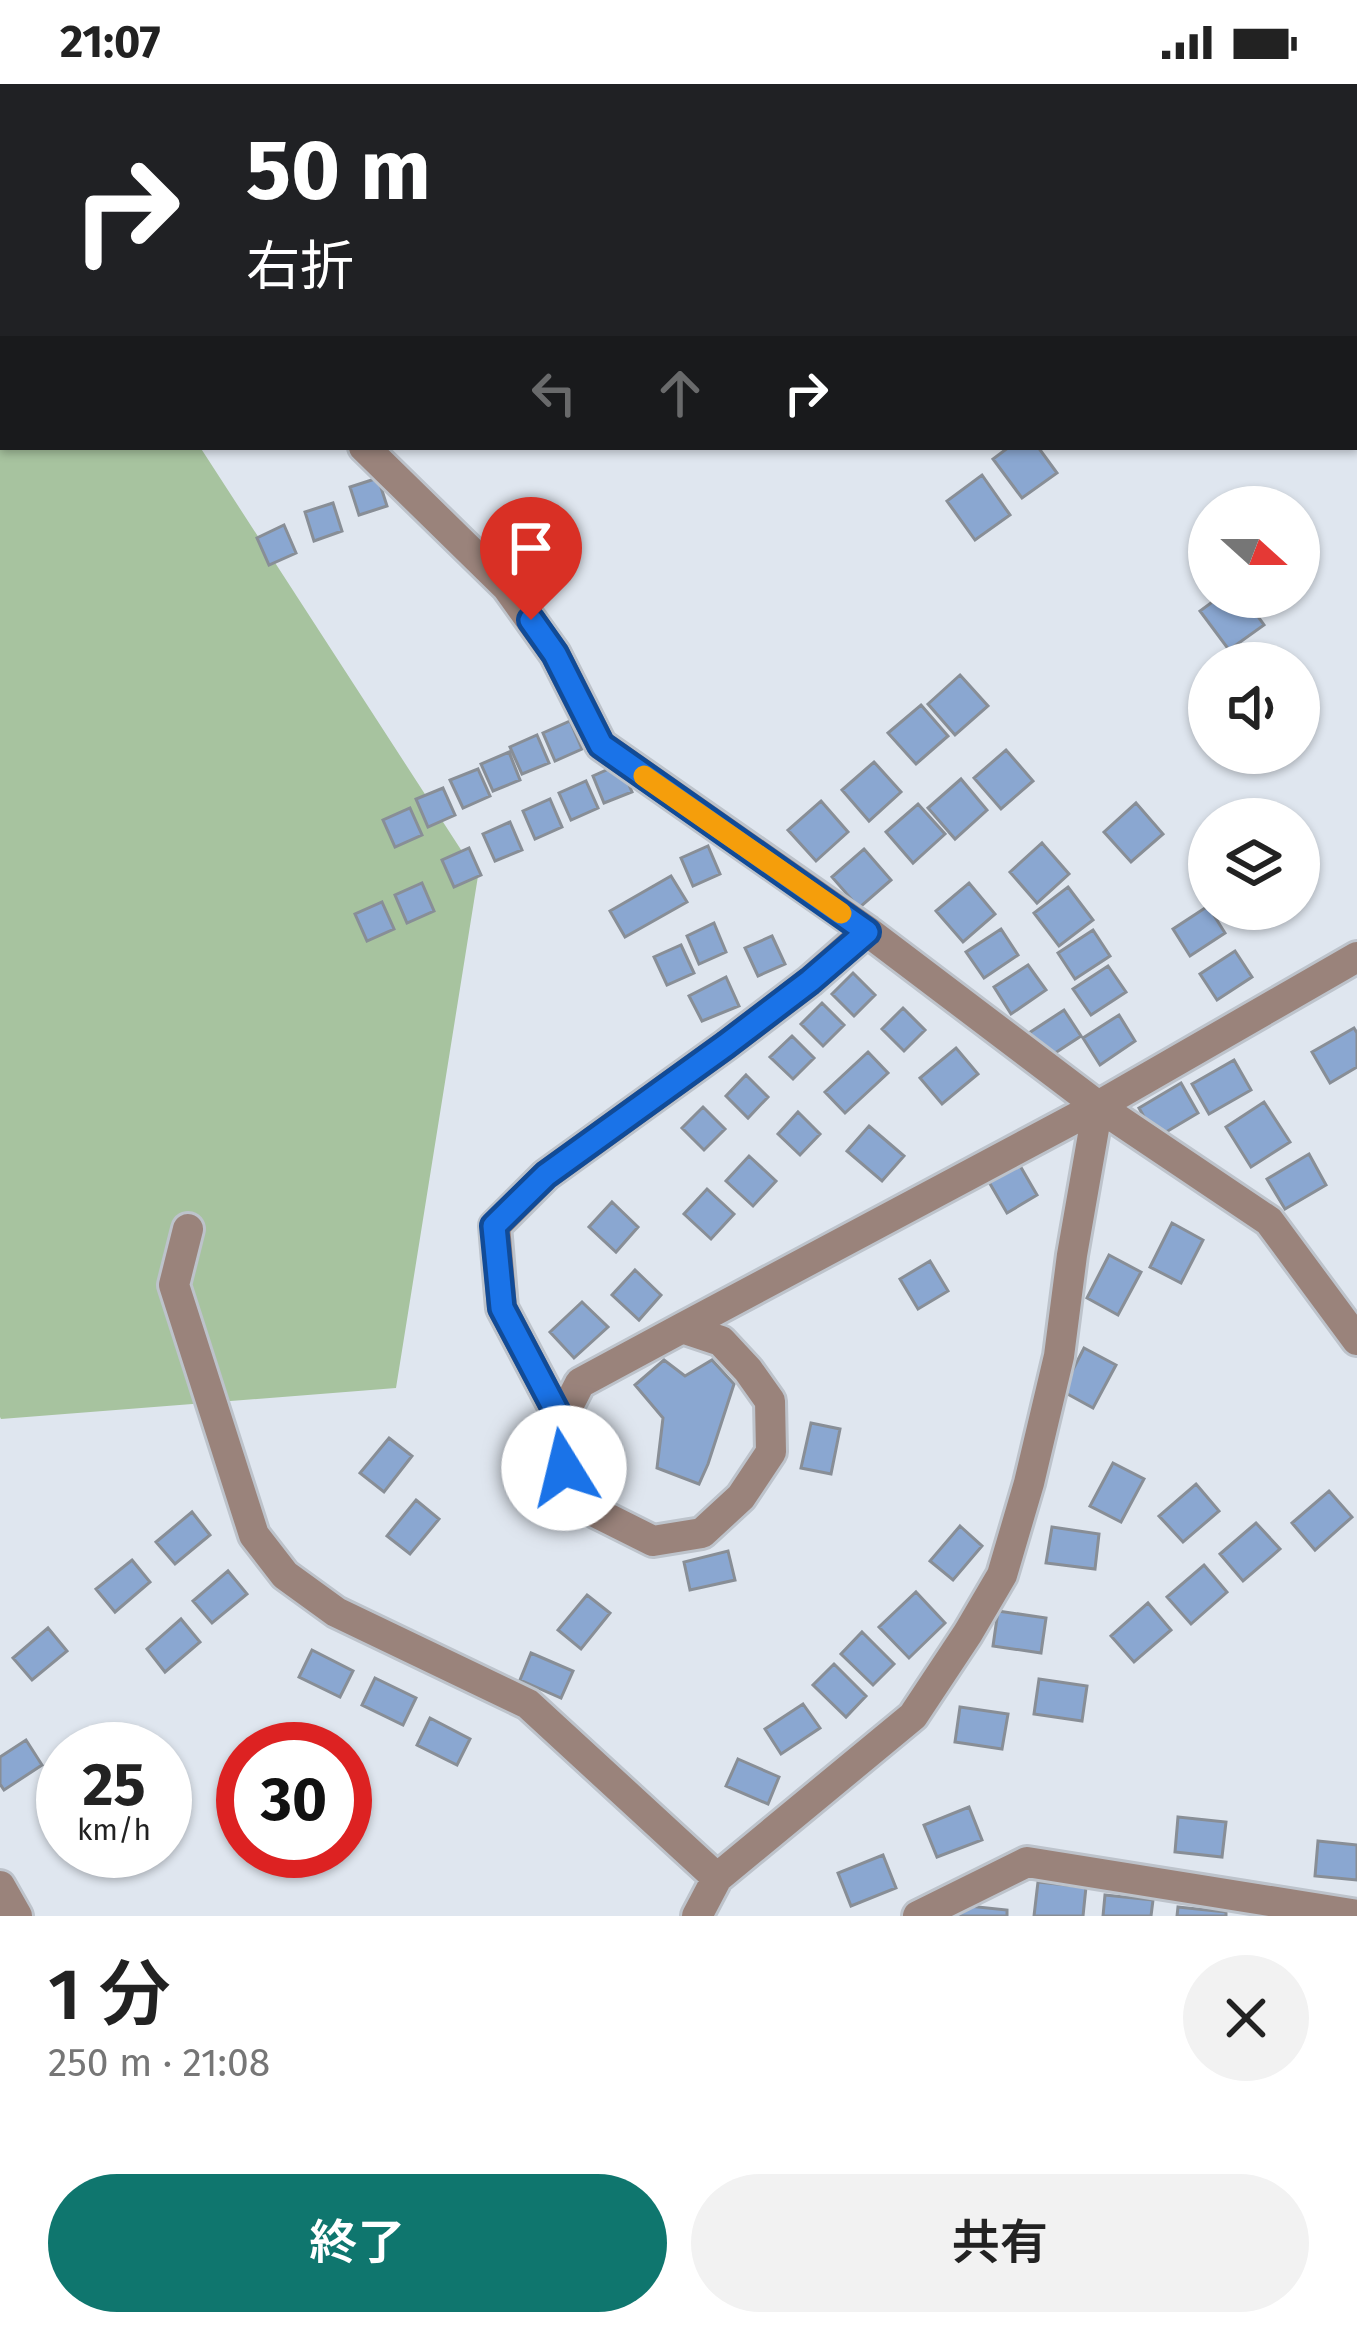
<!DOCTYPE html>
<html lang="ja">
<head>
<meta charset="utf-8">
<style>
	body { margin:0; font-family:"Fira Sans","Noto Sans JP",sans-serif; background:#f2f2f2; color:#222; height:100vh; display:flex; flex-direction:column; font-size:45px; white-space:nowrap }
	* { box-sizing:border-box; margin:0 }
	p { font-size:39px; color:#767676 }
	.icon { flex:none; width:66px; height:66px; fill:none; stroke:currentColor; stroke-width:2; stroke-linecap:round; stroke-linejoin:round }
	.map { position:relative; height:1832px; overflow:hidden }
	.details { display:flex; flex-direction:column; background:#fff; flex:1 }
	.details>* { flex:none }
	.top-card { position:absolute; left:0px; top:0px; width:1359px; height:366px; box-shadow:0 3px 9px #0004; background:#202124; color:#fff; overflow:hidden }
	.needle { width:78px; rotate:111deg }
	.fabs { position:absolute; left:1188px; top:402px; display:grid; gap:24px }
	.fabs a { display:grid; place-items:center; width:132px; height:132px; border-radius:50%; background:#fff; box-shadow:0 3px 9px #0004; font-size:60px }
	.speed { position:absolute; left:36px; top:1638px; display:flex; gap:24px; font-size:60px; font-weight:700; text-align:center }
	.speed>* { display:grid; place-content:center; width:156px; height:156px; border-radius:50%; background:#fff; box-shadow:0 3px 9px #0004; line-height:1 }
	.speed small { font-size:30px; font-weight:400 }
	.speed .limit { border:18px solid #d22; background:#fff; color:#111 }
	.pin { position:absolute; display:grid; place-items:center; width:102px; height:102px; color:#fff; margin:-123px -51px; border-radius:50% 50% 50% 0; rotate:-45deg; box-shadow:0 0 12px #0007 }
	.pin .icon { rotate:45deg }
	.me { position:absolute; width:132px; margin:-66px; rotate:351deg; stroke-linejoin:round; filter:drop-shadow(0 0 9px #0008) }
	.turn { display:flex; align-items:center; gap:42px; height:252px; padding:0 48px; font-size:54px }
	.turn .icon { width:156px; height:156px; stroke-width:2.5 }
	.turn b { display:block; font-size:84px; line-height:102px }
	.lanes { display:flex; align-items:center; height:114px; padding:0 48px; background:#0003; justify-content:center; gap:60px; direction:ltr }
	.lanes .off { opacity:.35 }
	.round { display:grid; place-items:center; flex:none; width:126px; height:126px; border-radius:63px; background:#f2f2f2 }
	.head { display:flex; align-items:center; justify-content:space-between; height:204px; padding:0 48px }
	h1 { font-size:72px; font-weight:600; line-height:90px }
	.cta { display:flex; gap:24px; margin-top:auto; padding:24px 48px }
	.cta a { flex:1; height:138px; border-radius:72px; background:#0f766e; color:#fff; font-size:48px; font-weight:600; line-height:138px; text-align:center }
	.cta a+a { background:#f2f2f2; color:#222 }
	.status { display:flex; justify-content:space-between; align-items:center; height:84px; padding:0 60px; background:#fff; direction:ltr }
	.status svg { height:33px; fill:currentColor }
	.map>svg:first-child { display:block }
</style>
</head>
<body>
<div class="status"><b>21:07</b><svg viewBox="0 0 49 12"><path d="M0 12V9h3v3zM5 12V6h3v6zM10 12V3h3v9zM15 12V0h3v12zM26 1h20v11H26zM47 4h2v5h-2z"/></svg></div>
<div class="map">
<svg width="1357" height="1832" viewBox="0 0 1357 1832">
	<rect width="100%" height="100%" fill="#dfe6ef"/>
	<path fill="#a7c39f" d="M0,53L3,58V363H200L478,792L396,1304L1,1335L0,1333Z"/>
	<path fill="#8aa7d1" stroke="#888e96" stroke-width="3" d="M1009,363H1038L1057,389L1022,414L993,375Z
		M982,391L1010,431L975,456L947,417Z
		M378,394L387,422L359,431L350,403Z
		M333,419L342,447L314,457L305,428Z
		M284,441L296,469L269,481L257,454Z
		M1219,513H1244L1264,541L1229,566L1200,527Z
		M960,591L988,622L955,651L928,620Z
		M921,621L948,652L916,680L888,649Z
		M570,637L582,665L555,677L543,649Z
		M537,651L549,679L522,690L510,663Z
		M1006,666L1033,697L1001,725L974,694Z
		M509,668L520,696L493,707L481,680Z
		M874,678L901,708L869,737L842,706Z
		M620,680L632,708L604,719L593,692Z
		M478,685L490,712L463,724L450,696Z
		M961,695L987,726L955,755L928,724Z
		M586,697L598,724L571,736L559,709Z
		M443,704L455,731L428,743L416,715Z
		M550,715L562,743L535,755L523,727Z
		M821,717L848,748L816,777L788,746Z
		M1136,719L1163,750L1131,778L1104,748Z
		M918,720L945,750L913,779L886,748Z
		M410,724L422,751L395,763L383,736Z
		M510,738L522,766L495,777L483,750Z
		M1042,759L1069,790L1037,819L1010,788Z
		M708,762L720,790L693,802L681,774Z
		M469,764L481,791L454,803L442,776Z
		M864,765L891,796L859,824L832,793Z
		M671,792L687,818L625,853L610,827Z
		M422,799L434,827L407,839L395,811Z
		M969,799L995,830L963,858L936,827Z
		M1068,803L1093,836L1059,862L1034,829Z
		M382,818L394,845L367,857L355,830Z
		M1208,822L1225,849L1190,872L1173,845Z
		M714,839L726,868L699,880L687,852Z
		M1001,845L1018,871L984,894L966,868Z
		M1093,846L1110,872L1075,895L1058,869Z
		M772,852L785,880L758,892L745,864Z
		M681,861L694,889L667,901L654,873Z
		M1235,867L1252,893L1217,916L1200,890Z
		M1028,881L1046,906L1011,930L994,903Z
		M1108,882L1126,908L1091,931L1073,905Z
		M853,889L875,911L854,932L832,910Z
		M726,893L739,922L702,937L689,912Z
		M822,919L844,941L823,962L801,940Z
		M903,924L925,946L904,967L882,945Z
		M1064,926L1081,952L1046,975L1029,949Z
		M1119,931L1135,957L1100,981L1083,954Z
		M1354,944L1357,949V983L1330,999L1312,968Z
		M792,952L814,974L793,995L770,973Z
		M956,964L978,990L942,1020L920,994Z
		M868,968L888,989L845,1029L825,1008Z
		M1234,976L1251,1006L1209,1030L1192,1000Z
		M746,991L768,1013L748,1034L726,1012Z
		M1181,999L1198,1029L1156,1054L1139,1024Z
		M1264,1018L1290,1058L1251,1083L1226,1043Z
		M703,1023L725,1045L704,1066L682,1044Z
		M798,1028L820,1050L800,1071L778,1050Z
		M869,1042L904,1072L882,1097L847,1067Z
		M1309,1070L1326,1101L1285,1125L1267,1095Z
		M749,1072L776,1097L753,1122L726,1097Z
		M1019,1080L1037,1111L1007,1129L989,1098Z
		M707,1105L734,1130L711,1155L684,1130Z
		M612,1118L638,1143L616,1168L589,1143Z
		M1172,1139L1203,1156L1181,1199L1150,1183Z
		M1109,1171L1141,1188L1118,1231L1087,1214Z
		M930,1177L948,1207L918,1225L900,1195Z
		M635,1186L661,1211L639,1236L612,1211Z
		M582,1218L608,1243L574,1274L550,1248Z
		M1084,1264L1116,1281L1093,1324L1062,1307Z
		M664,1276L685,1292L712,1276L734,1300L708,1380L699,1400L657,1384L663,1334L635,1301Z
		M811,1339L840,1345L831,1390L801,1384Z
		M389,1354L412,1372L384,1408L360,1389Z
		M1113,1379L1144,1395L1121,1438L1090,1422Z
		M1196,1400L1219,1427L1183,1458L1159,1432Z
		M1329,1407L1352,1433L1315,1466L1292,1439Z
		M416,1416L439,1435L410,1470L387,1452Z
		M192,1428L210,1451L175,1480L156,1458Z
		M1256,1439L1280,1465L1243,1497L1220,1470Z
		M960,1442L982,1462L953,1496L930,1477Z
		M1052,1443L1099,1450L1095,1485L1046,1479Z
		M728,1467L735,1496L690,1506L684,1478Z
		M132,1476L150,1498L115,1528L96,1505Z
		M1204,1481L1227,1508L1191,1540L1167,1513Z
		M228,1487L247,1510L212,1539L193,1517Z
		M916,1508L945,1539L909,1574L879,1543Z
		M587,1511L610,1529L581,1565L558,1546Z
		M1148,1519L1171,1546L1134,1578L1111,1552Z
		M998,1527L1046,1534L1041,1569L993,1562Z
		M181,1535L200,1558L165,1588L147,1565Z
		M48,1544L67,1567L32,1596L13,1574Z
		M862,1548L894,1580L873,1601L841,1570Z
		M312,1566L353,1587L340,1613L299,1593Z
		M531,1569L573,1587L561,1614L520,1596Z
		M834,1580L866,1612L846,1633L813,1601Z
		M375,1594L416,1614L403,1641L362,1621Z
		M1039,1595L1087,1602L1082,1637L1034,1630Z
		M803,1620L820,1644L781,1670L765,1645Z
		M960,1623L1008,1630L1002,1665L955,1658Z
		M430,1634L470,1655L457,1681L417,1661Z
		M26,1656L42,1681L4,1706L0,1700V1673Z
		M738,1675L779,1693L768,1720L726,1702Z
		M969,1723L982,1756L937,1773L924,1741Z
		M1178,1733L1226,1738L1222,1773L1175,1768Z
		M1318,1757L1357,1761V1796L1315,1792Z
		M883,1771L896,1804L851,1822L838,1789Z
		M1038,1798L1086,1803L1083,1832H1034Z
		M1105,1811L1153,1816L1151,1832H1103Z
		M959,1821L1007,1826V1832H958Z
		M1178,1823L1226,1828V1832H1177Z"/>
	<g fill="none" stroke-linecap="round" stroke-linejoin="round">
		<g stroke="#bdc3cb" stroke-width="36">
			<path id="minor" d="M200,0L202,3
				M1247,0L1249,3
				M298,3V0
				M1356,187L1357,189
				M364,363L507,503L555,570L601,661L867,847L1098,1022L1269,1137L1357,1256
				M188,1145L174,1201L254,1451L285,1491L336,1528L528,1620L717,1794
				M682,1244L721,1257L748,1286L770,1317L771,1368L741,1413L702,1449L653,1457L595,1428L564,1383L561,1336L580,1299L682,1244L1098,1022L1357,873
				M561,1336L502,1224L495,1142L546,1091L726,961L810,897L867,847
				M0,1802L17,1832
				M697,1832L717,1794L913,1632L968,1549L1002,1491L1029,1399L1059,1272L1072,1171L1098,1022
				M918,1832L1027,1778L1357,1831"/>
		</g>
		<use href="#minor" stroke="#9a837b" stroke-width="30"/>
	</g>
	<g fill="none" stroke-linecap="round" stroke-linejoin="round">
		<g stroke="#114b97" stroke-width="30">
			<path id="route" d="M531,536L555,570L601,661L867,848L810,897L726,961L546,1091L494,1142L502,1224L561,1336L564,1384"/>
		</g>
		<use href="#route" stroke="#1a73e8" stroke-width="21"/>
		<path stroke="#f59e0b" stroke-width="21" d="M644,692L841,829"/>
	</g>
</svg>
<div class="fabs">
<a><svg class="needle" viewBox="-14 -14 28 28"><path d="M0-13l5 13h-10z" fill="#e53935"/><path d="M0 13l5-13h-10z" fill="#767676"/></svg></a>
<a><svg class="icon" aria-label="sound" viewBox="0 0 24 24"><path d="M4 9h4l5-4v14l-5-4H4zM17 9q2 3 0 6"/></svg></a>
<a><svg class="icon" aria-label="layers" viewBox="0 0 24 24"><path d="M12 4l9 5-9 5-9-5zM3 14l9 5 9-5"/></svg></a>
</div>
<div class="speed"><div>25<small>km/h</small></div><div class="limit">30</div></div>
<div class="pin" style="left:531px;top:536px;background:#d93025"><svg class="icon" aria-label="arrive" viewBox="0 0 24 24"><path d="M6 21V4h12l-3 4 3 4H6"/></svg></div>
<svg class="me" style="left:564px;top:1384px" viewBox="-20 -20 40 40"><circle r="19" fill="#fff"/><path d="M0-13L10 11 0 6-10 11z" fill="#1a73e8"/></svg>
<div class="top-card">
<div class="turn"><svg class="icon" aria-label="right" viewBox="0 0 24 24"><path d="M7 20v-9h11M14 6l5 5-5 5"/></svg><div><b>50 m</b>右折</div></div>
<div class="lanes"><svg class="icon off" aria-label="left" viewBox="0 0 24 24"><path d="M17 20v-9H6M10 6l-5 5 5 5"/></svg><svg class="icon off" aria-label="ahead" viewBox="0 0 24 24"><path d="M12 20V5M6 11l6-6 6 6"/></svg><svg class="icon" aria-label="right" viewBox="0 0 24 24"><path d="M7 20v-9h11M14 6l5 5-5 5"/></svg></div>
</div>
</div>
<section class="details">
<div class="head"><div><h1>1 分</h1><p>250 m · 21:08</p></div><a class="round"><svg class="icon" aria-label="close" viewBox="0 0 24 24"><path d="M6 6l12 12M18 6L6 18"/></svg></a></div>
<div class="cta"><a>終了</a><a>共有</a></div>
</section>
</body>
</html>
